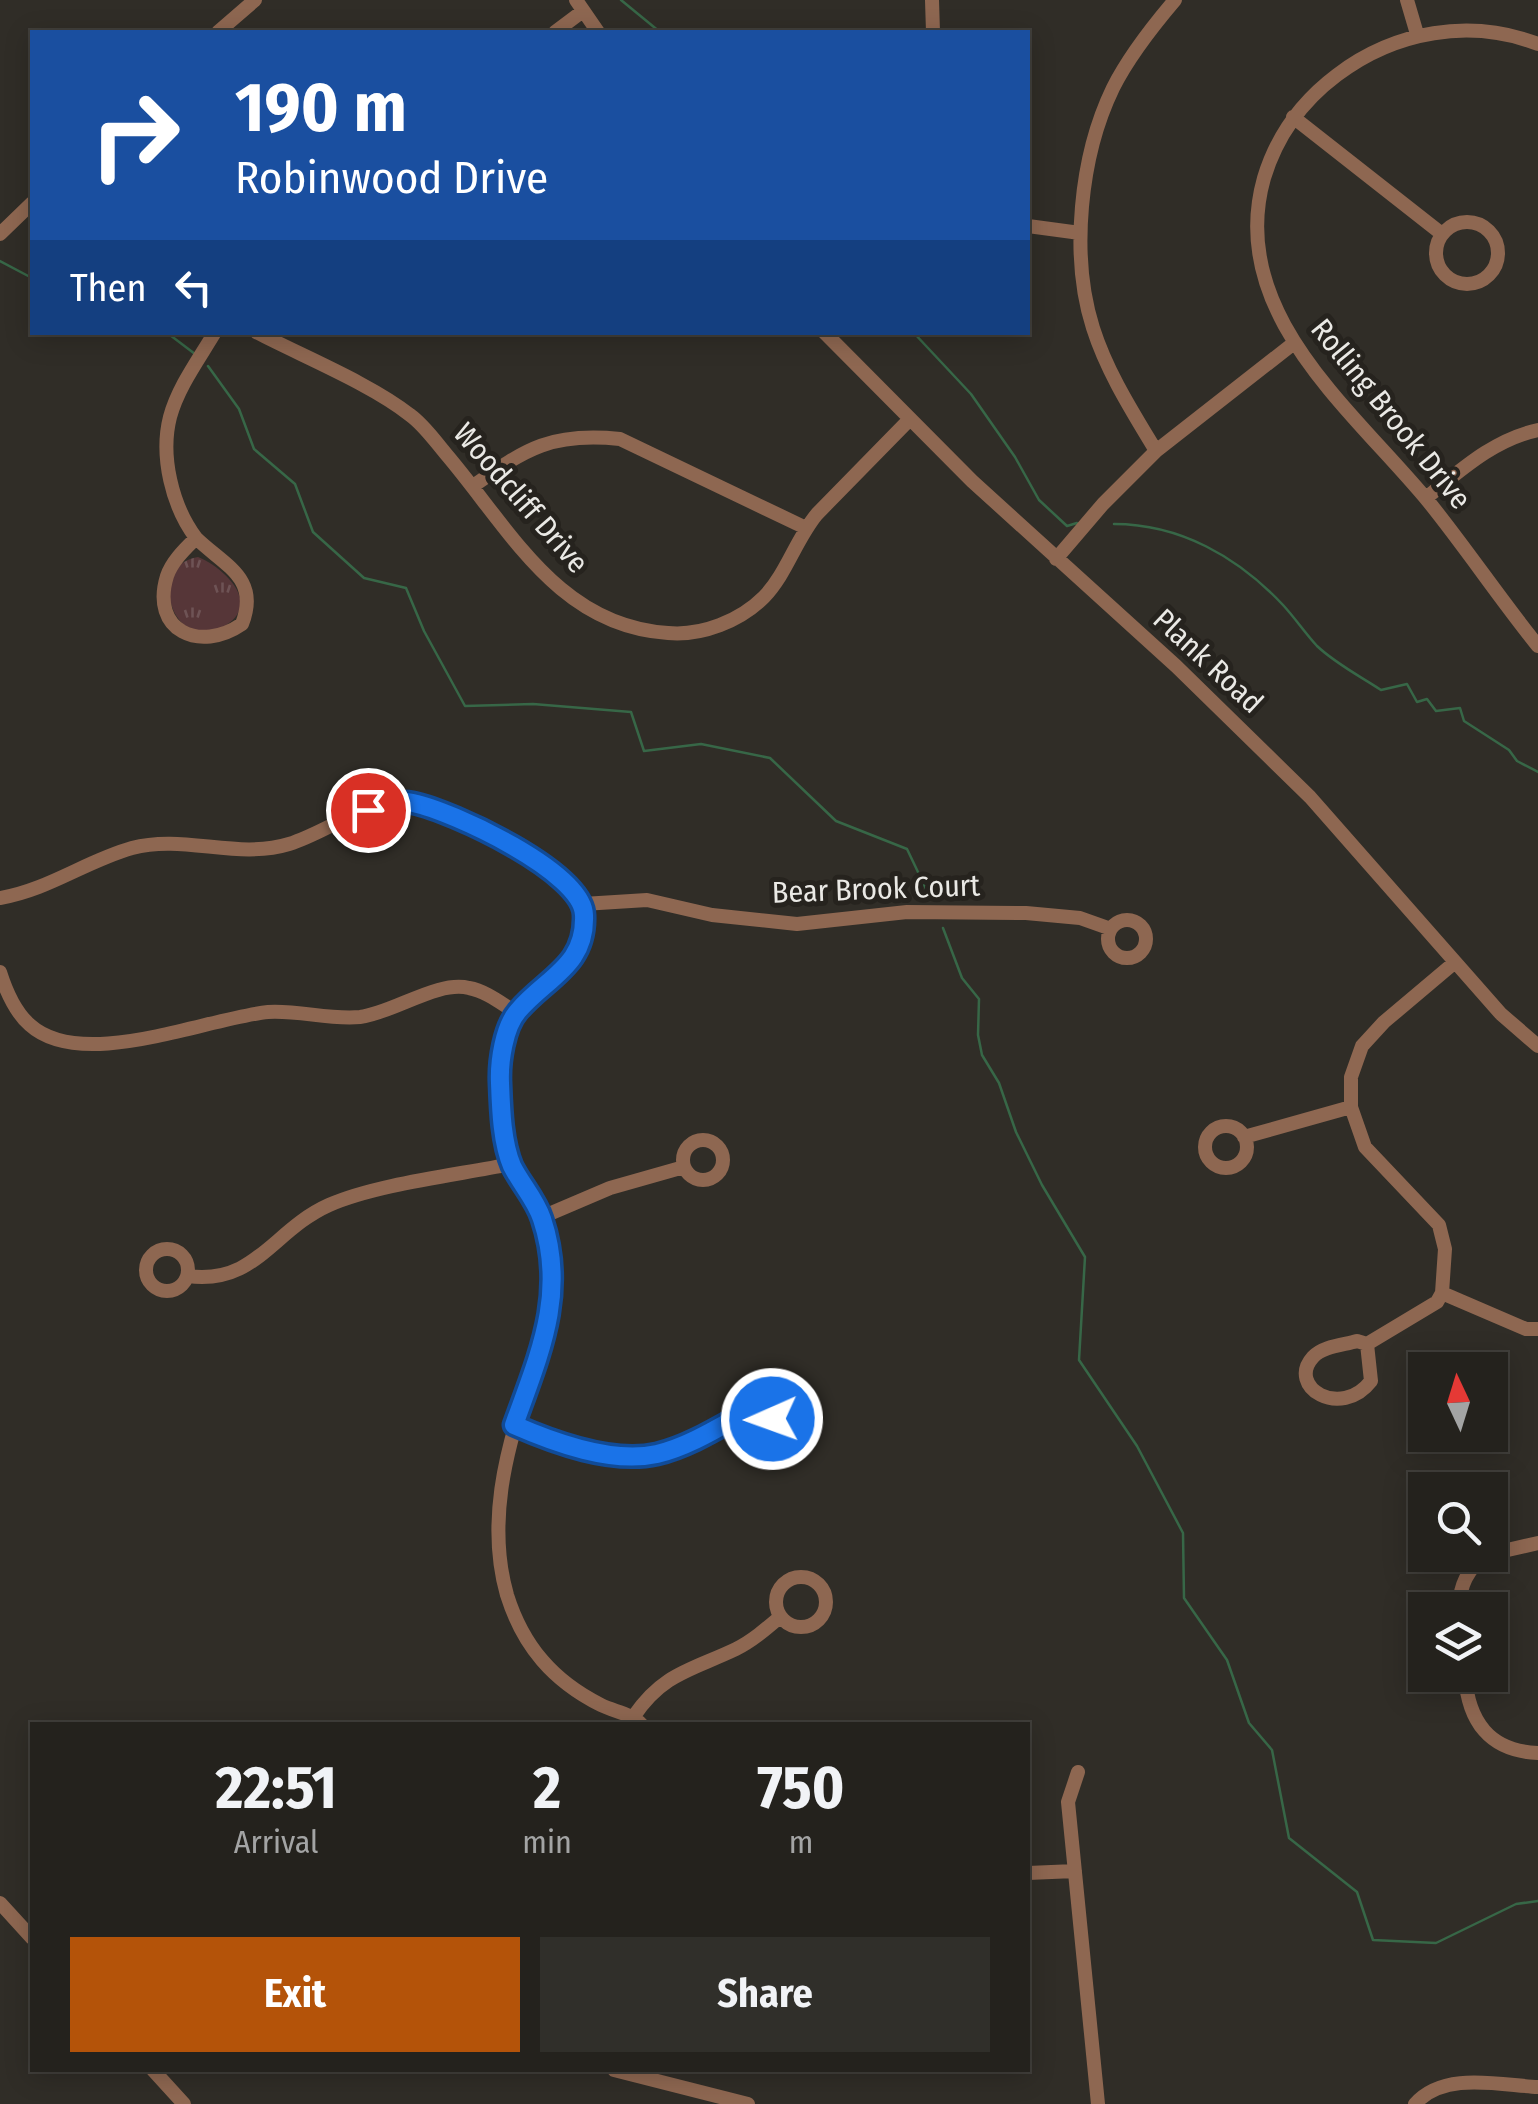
<!DOCTYPE html>
<html lang="en">
<head>
<meta charset="utf-8">
<style>
	body { margin:0; font-family:"Fira Sans Condensed",sans-serif; background:#302f2a; color:#f1f3f6; height:100vh; display:flex; flex-direction:column; font-size:38px; white-space:nowrap }
	* { box-sizing:border-box; margin:0 }
	p { font-size:32px; color:#a3a4a4 }
	.icon { flex:none; width:55px; height:55px; fill:none; stroke:currentColor; stroke-width:2; stroke-linecap:round; stroke-linejoin:round }
	.map { position:relative; flex:1; overflow:hidden }
	.details { position:absolute; left:30px; top:1722px; width:1000px; height:350px; display:flex; flex-direction:column; background:#24221d; border-radius:0px; box-shadow:0 5px 25px #0003,0 0 0 2px #413f3b }
	.details>* { flex:none }
	.guide { position:absolute; left:30px; top:30px; width:1000px; height:305px; border-radius:0px; box-shadow:0 5px 25px #0003,0 0 0 2px #413f3b; background:#1a4fa0; color:#fff; overflow:hidden }
	.needle { width:65px; rotate:356deg }
	.fabs { position:absolute; left:1408px; top:1352px; display:grid; gap:20px }
	.fabs a { display:grid; place-items:center; width:100px; height:100px; border-radius:0px; background:#24221d; box-shadow:0 5px 25px #0003,0 0 0 2px #413f3b; font-size:50px }
	.pin { position:absolute; display:grid; place-items:center; width:85px; height:85px; color:#fff; margin:-42px; border:5px solid #fff; border-radius:50%; box-shadow:0 2px 10px #0007 }
	.me { position:absolute; width:110px; margin:-55px; rotate:268deg; stroke-linejoin:round; filter:drop-shadow(0 0 8px #0008) }
	.turn { display:flex; align-items:center; gap:35px; height:210px; padding:0 40px; font-size:45px }
	.turn .icon { width:130px; height:130px; stroke-width:2.5 }
	.turn b { display:block; font-size:70px; line-height:85px }
	.then { display:flex; align-items:center; height:95px; padding:0 40px; background:#0003; gap:20px; font-size:38px }
	.eta { display:flex; justify-content:space-evenly; align-items:center; height:170px; text-align:center }
	.eta b { font-size:60px; font-weight:700; line-height:70px }
	.cta { display:flex; gap:20px; margin-top:auto; padding:20px 40px }
	.cta a { flex:1; height:115px; border-radius:0px; background:#b45309; color:#fff; font-size:40px; font-weight:700; line-height:115px; text-align:center }
	.cta a+a { background:#302f2a; color:#f1f3f6 }
	.map>svg:first-child { display:block }
</style>
</head>
<body>
<div class="map">
<svg width="1538" height="2104" viewBox="0 0 1538 2104">
	<defs>
		<pattern id="grass-tufts" width="24" height="20" patternUnits="userSpaceOnUse" patternTransform="scale(2.5)"><rect width="24" height="20" fill="#563638"/><path d="M3 7l-1-3M5 7V3M7 7l1-3M15 17l-1-3M17 17v-4M19 17l1-3" fill="none" stroke="#6e5355"/></pattern>
	</defs>
	<rect width="100%" height="100%" fill="#302d27"/>
	<path fill="url(#grass-tufts)" d="M198,557C223,567 262,603 226,625C172,658 145,565 198,557Z"/>
	<g fill="none" stroke-linecap="round" stroke-linejoin="round">
		<path stroke="#376747" stroke-width="2.5" d="M621,0L660,32
			M0,261L32,278
			M166,332L195,354
			M913,332L971,394L1015,457L1039,500L1067,526L1077,523
			M208,366L239,409L254,449L295,484L313,532L364,578L406,588L424,631L465,706L533,704L631,712L644,751L701,744L770,758L836,821L907,849L928,893
			M1114,524C1180,524 1238,557 1283,605C1295,618 1305,633 1317,646C1336,664 1360,676 1381,690L1407,684L1417,702L1427,699L1436,711L1460,708L1464,721L1509,750L1517,761L1538,772
			M943,928L962,978L979,999L978,1035L982,1055L999,1083L1016,1132L1042,1185L1085,1257L1079,1360L1137,1446L1183,1533L1184,1598L1227,1660L1249,1723L1272,1750L1289,1838L1357,1892L1373,1940L1436,1943L1516,1904L1538,1901"/>
		<path stroke="#8e6751" stroke-width="14" d="M576,0L598,32
			M932,0L933,32
			M1407,0L1417,34
			M218,32L255,0
			M555,32L583,11
			M1538,44C1470,18 1395,31 1337,75C1301,102 1277,135 1264,178C1226,312 1352,409 1428,501C1466,548 1500,599 1538,646
			M1293,117L1442,234
			M1436 253a31 31 0 1 1 62 0a31 31 0 1 1-62 0Z
			M1028,226L1080,233
			M0,234L32,203
			M256,332C302,356 371,384 410,415C424,425 435,441 446,454C510,529 558,626 668,633C702,636 740,621 764,597C787,573 796,539 817,514L909,420
			M824,332L972,481L1176,666L1310,797L1501,1014L1538,1046
			M1156,451C1132,411 1107,372 1093,328C1070,256 1080,156 1113,88C1129,56 1152,27 1175,0
			M473,486C527,448 552,432 620,439L806,528
			M1426,498C1461,470 1493,440 1538,430
			M196,538C225,566 260,578 242,624C200,653 150,631 167,576C172,561 185,549 196,538Z
			M196,538C172,506 160,456 170,417C178,387 199,359 215,332
			M1056,559L1103,504L1156,451L1294,343
			M0,898C48,890 86,861 132,848C184,834 237,860 289,844C328,832 365,800 407,802C439,804 486,834 516,848C547,863 587,886 584,925C583,935 583,946 576,955C560,978 530,992 515,1016C505,1032 501,1058 500,1077C499,1103 502,1138 511,1163C518,1182 535,1198 542,1217C549,1236 553,1267 553,1287C553,1322 539,1354 528,1386C505,1452 487,1525 507,1595C523,1646 553,1681 601,1705C615,1712 631,1713 642,1725
			M583,904L647,900L712,915L797,924L907,912L1026,913L1080,918L1111,929
			M1108 939a19 19 0 1 1 38 0a19 19 0 1 1-38 0Z
			M0,972C6,991 15,1012 30,1025C82,1072 207,1018 268,1012C299,1010 329,1020 360,1017C393,1013 438,980 469,988C486,991 502,1004 517,1013
			M1205 1147a21 21 0 1 1 42 0a21 21 0 1 1-42 0Z
			M1244,1137L1351,1107
			M683 1160a20 20 0 1 1 40 0a20 20 0 1 1-40 0Z
			M542,1217L610,1188L684,1167
			M146 1270a21 21 0 1 1 42 0a21 21 0 1 1-42 0Z
			M188,1276C256,1285 273,1230 329,1205C377,1184 457,1175 511,1164
			M1442,1293L1445,1249L1439,1225L1365,1147L1351,1107V1077L1362,1046L1384,1022L1454,963
			M1442,1293L1526,1329H1538
			M1357,1341L1367,1344L1371,1381C1341,1420 1286,1387 1313,1357C1323,1346 1344,1345 1357,1341Z
			M1367,1344L1437,1302L1442,1293
			M752 1399a20 20 0 1 1 40 0a20 20 0 1 1-40 0Z
			M515,1425C555,1443 608,1462 653,1455C689,1449 723,1425 754,1408
			M1490,1554L1538,1543
			M776 1602a25 25 0 1 1 50 0a25 25 0 1 1-50 0Z
			M1460,1610C1458,1588 1468,1566 1488,1555
			M1465,1675C1468,1721 1489,1751 1538,1753
			M634,1716C663,1673 692,1670 736,1649C752,1641 766,1629 780,1617
			M1078,1772L1068,1802L1098,2104
			M1028,1873L1075,1871
			M0,1903L32,1938
			M153,2070L184,2104
			M614,2070L748,2104
			M1415,2104C1444,2071 1499,2085 1538,2087"/>
	</g>
	<g fill="none" stroke-linecap="round" stroke-linejoin="round">
		<g stroke="#114b97" stroke-width="25">
			<path id="route" d="M368,810C382,805 398,800 413,803C452,811 583,872 584,915C586,966 547,977 518,1011C504,1027 499,1062 500,1083C501,1110 502,1142 512,1166C521,1184 536,1200 542,1219C567,1294 539,1355 514,1425C555,1443 612,1464 657,1454C691,1446 724,1424 754,1408L761,1416L772,1419"/>
		</g>
		<use href="#route" stroke="#1a73e8" stroke-width="18"/>
	</g>
	<g text-anchor="middle" dominant-baseline="central" stroke-width="10" stroke-linejoin="round" paint-order="stroke">
		<g font-size="30" fill="#eae9e5" stroke="#26231e">
			<text transform="translate(1391 414) rotate(51)">Rolling Brook Drive</text>
			<text transform="translate(521 498) rotate(49)">Woodcliff Drive</text>
			<text transform="translate(1208 661) rotate(43)">Plank Road</text>
			<text transform="translate(876 889) rotate(-2)">Bear Brook Court</text>
		</g>
	</g>
</svg>
<div class="fabs">
<a><svg class="needle" viewBox="-14 -14 28 28"><path d="M0-13l5 13h-10z" fill="#e53935"/><path d="M0 13l5-13h-10z" fill="#a3a4a4"/></svg></a>
<a><svg class="icon" aria-label="search" viewBox="0 0 24 24"><circle cx="10" cy="10" r="6"/><path d="M15 15l6 6"/></svg></a>
<a><svg class="icon" aria-label="layers" viewBox="0 0 24 24"><path d="M12 4l9 5-9 5-9-5zM3 14l9 5 9-5"/></svg></a>
</div>
<div class="pin" style="left:368px;top:810px;background:#d93025"><svg class="icon" aria-label="arrive" viewBox="0 0 24 24"><path d="M6 21V4h12l-3 4 3 4H6"/></svg></div>
<svg class="me" style="left:772px;top:1419px" viewBox="-20 -20 40 40"><circle r="17" fill="#1a73e8" stroke="#fff" stroke-width="3"/><path d="M0-11L8 9 0 5-8 9z" fill="#fff"/></svg>
<div class="guide">
<div class="turn"><svg class="icon" aria-label="right" viewBox="0 0 24 24"><path d="M7 20v-9h11M14 6l5 5-5 5"/></svg><div><b>190 m</b>Robinwood Drive</div></div>
<div class="then">Then<svg class="icon" aria-label="left" viewBox="0 0 24 24"><path d="M17 20v-9H6M10 6l-5 5 5 5"/></svg></div>
</div>
<section class="details">
<div class="eta">
<div><b>22:51</b><p>Arrival</p></div>
<div><b>2</b><p>min</p></div>
<div><b>750</b><p>m</p></div>
</div>
<div class="cta"><a>Exit</a><a>Share</a></div>
</section>
</div>
</body>
</html>
